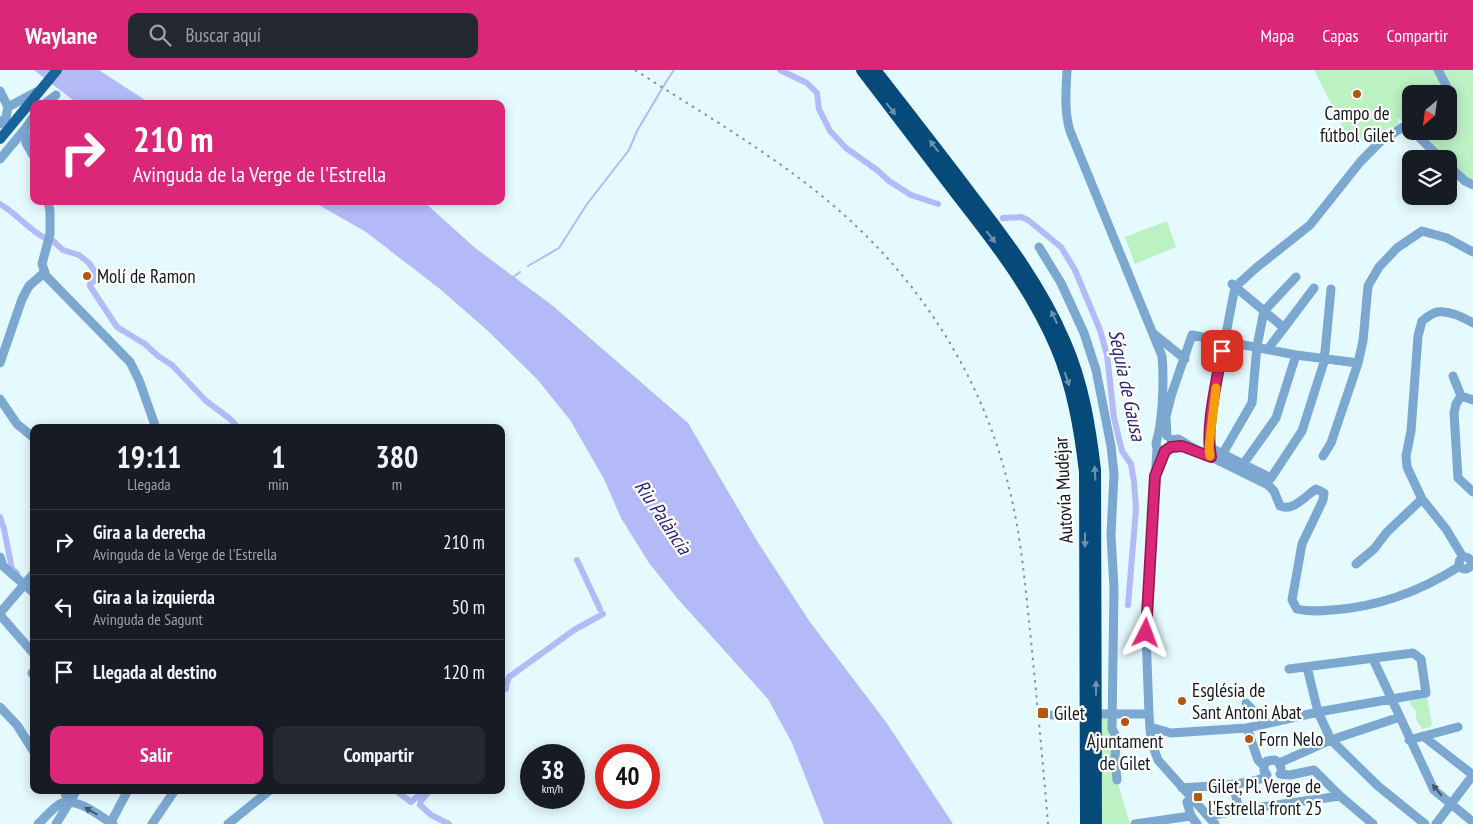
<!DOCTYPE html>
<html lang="es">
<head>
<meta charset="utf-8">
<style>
	body { margin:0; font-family:"PT Sans Narrow",sans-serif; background:#242831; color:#f1f3f6; height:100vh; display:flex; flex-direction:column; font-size:19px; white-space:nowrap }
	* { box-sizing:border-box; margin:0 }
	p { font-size:16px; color:#9ea1a6 }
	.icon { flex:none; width:28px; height:28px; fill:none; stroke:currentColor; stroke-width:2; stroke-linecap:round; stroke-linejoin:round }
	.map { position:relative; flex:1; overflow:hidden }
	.panel { position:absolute; left:30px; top:354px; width:475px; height:370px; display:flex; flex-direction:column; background:#171b24; border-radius:10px; box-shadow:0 2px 12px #0003 }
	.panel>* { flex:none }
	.top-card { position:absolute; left:30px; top:30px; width:475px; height:105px; border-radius:10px; box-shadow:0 2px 12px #0003; background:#db2777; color:#fff; overflow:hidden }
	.needle { width:32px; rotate:209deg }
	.buttons { position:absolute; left:1402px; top:15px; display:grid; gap:10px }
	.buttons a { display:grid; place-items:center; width:55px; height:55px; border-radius:10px; background:#171b24; box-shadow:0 2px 12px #0003; font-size:25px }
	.speed { position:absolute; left:520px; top:674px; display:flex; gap:10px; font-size:25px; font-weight:700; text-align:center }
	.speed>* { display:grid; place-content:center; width:65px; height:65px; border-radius:50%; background:#171b24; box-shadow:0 2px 12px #0003; line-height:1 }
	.speed small { font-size:12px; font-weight:400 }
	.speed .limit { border:8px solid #d22; background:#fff; color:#111 }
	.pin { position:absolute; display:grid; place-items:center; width:42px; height:42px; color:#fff; margin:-21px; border-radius:10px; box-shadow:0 2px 8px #0006 }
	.me { position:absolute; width:55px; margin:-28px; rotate:3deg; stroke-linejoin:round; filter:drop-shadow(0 0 4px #0008) }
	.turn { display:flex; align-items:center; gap:18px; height:105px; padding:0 20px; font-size:22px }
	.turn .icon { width:65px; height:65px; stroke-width:2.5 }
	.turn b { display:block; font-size:35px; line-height:42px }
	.eta { display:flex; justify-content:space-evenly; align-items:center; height:85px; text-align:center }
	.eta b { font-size:30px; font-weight:600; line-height:35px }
	.action { display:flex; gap:10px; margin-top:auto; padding:10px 20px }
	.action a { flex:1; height:58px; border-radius:10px; background:#db2777; color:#fff; font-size:20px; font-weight:600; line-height:58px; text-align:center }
	.action a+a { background:#242831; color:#f1f3f6 }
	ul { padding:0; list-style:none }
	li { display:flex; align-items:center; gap:15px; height:65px; padding:0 20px; border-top:1px solid #363941 }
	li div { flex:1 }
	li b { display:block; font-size:19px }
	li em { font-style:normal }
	header { display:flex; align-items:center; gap:30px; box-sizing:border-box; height:70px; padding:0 25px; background:#db2777; color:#fff }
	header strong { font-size:24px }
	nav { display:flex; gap:28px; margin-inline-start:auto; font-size:18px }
	.search { width:350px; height:45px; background:#242831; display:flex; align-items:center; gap:12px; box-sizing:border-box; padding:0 18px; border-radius:10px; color:#9ea1a6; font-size:19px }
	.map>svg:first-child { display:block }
</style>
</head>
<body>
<header>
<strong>Waylane</strong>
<div class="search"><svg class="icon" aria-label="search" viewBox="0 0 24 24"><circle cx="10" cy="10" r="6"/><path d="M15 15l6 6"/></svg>Buscar aquí</div>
<nav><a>Mapa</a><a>Capas</a><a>Compartir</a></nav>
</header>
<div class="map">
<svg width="1473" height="754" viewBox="0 0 1473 754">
	<rect width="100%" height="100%" fill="#e4faff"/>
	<path fill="#bcf1c3" d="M1314,0H1473V112L1449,92V89H1445L1413,61H1449V24H1411V60L1399,48L1397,49L1399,54L1354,75L1351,73Z
		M1167,151L1176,177L1135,194L1125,167Z
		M1427,627L1432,654L1430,657L1422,659L1416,649V641L1411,636L1409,631Z
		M1101,644H1112L1117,710L1130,754H1102Z"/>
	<path fill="#b3baf7" d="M34,0H99L151,34H78Z
		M312,131H423L474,177L553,236L688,353L757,471L810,552L886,652L953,754H824L792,673L768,629L677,528L649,493L621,448L604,409L570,350L537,309L488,261L440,219L366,162Z"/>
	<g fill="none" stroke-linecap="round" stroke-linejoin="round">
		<path stroke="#b3baf7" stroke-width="2" d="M528,196L559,178L587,134L629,80L637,61L666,12L674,0
			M512,208L520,202"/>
		<path stroke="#b3baf7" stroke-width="6" d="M780,0L807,13L817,23L819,39L830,61L846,78L877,100L889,111L911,125L938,134
			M0,134C16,143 28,159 45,168
			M1003,148L1021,147L1028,150L1061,177L1075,200L1100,260L1107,285L1114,348L1122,381L1131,394L1134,412L1136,439L1128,535
			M53,171L63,180L79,185L89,193L97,205L95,210L90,214V216L117,257L145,274L158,286L172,295L206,331L229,348L239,358
			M0,447L4,459L12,499L17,503
			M577,490L600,539
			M501,617L506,619V615L509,607L574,560L603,544
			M501,648V652
			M395,720L411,732L424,720
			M430,720L421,731L420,735L431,745L449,754"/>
		<path stroke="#7ba7d0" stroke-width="9" d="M1067,0C1066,21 1064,41 1070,61L1162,286C1164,309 1163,351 1156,373L1157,378L1146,563L1149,644L1151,671L1158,690L1215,754
			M1438,0L1446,15L1444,24
			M0,21L8,37
			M44,34L56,25
			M0,54L6,47L8,37L40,20
			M25,59L26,73L34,87
			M1413,61L1441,89
			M0,89L25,59L34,46
			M1449,96L1465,111L1473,115
			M48,131L50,141V164L42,194L46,206L130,292L139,310L156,358
			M1039,177L1061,213L1084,263L1096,300L1111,376L1114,404L1111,465L1114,518L1112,659L1117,668L1115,687L1117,710
			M1232,214L1283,257
			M1154,264L1185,289
			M1268,279L1314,218
			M0,293L22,229L29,216L45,202
			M1453,306L1461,326
			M0,329L17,354L34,368
			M1473,330L1461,326L1456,334L1454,343L1458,408L1473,422
			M1167,366L1166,346L1172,323L1192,265L1296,285L1358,293
			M1171,370L1178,369L1195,379L1268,415L1274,421L1280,436C1293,442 1305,426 1316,419L1324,423L1323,430L1302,474L1292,530L1297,539C1309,542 1320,541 1332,540C1377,537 1421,521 1460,496
			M1209,377L1271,408L1302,361L1324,292L1331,219
			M1223,383L1252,333L1257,276L1264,241L1296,207
			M1323,386L1331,373L1358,293L1363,271L1368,216L1379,197L1397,178L1422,161L1447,168L1473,182
			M1211,387L1209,377L1214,326L1235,217L1256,198L1310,155L1361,91L1381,71L1411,52
			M1244,393L1276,348L1296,285
			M1159,395C1165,381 1170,372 1187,377
			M1459 493a6 6 0 1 1 12 0a6 6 0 1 1-12 0Z
			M0,487L3,496L34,523
			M1463,487L1446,459L1422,429L1407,397L1406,386L1411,361L1418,266L1422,251C1426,248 1432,243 1437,242C1449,240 1463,247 1473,253
			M1356,494L1374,479L1387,462L1422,429
			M0,543L34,503
			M0,545L34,584
			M1373,589L1434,720L1473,752
			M1307,597L1318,642L1331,670L1378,716L1425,754
			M34,601L32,603L34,605
			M1246,633L1266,654
			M0,637L17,655L34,682
			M1101,644H1149
			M1052,645L1077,644
			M1150,657L1171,663L1247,658L1318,642L1426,623L1421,589L1413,583L1289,599
			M1247,658L1258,690L1264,696V701L1267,705
			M1423,666L1473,705
			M1409,670L1458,657
			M1279,693L1331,670L1400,647
			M1264,696L1267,691L1275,690L1279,693L1281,698
			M1280,704L1290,705L1314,700L1340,726L1373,754
			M1182,718C1199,716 1257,716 1267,705
			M64,720L68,733
			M1191,728L1187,732L1191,746L1197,754
			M1239,740L1340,726
			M1210,748L1214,745L1239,740L1233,714
			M38,754C45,748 54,736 62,733C79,728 99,746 113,754
			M56,754L77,720
			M110,754L128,720
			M152,754L175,720
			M228,754L270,720
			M1135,754L1191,746
			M1436,754L1473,705"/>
		<path stroke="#19639b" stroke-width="10" d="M0,69L57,0"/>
		<path stroke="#064a7a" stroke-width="12" d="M862,0C894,42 927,85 959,127C996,174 1032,221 1056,277C1073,317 1080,360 1085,402L1086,754
			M875,0C907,41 939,82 970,123C1007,171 1041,216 1065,272C1083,313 1090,357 1095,400L1096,754"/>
		<path stroke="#839296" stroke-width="2" stroke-dasharray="2.5 5" stroke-linecap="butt" d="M635,0C705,45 780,88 843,144C921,213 980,306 1006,406C1021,460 1025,515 1031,570C1037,632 1043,693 1048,754"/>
	</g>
	<defs><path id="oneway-solid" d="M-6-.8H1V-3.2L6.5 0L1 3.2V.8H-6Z" transform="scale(1.25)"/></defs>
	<g fill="#6a92af">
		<use href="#oneway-solid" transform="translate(891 39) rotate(52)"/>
		<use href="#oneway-solid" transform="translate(934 76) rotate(-128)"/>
		<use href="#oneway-solid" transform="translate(991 167) rotate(52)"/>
		<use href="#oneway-solid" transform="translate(1054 247) rotate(-115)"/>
		<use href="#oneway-solid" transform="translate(1067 309) rotate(71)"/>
		<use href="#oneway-solid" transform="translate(1095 403) rotate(-93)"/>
		<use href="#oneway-solid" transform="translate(1085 470) rotate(90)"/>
		<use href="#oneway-solid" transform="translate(1096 618) rotate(-90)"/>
	</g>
	<g fill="#41596c">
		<use href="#oneway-solid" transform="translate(1437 720) rotate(-130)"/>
		<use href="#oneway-solid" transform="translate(91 741) rotate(-150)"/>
	</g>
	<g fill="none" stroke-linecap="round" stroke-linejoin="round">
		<g stroke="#8e194d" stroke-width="12">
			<path id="route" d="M1146,563L1155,406L1165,381L1171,377L1182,376L1211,387C1205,359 1217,310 1222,281"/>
		</g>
		<use href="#route" stroke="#db2777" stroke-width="9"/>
		<path stroke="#f59e0b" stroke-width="9" d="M1210,386L1209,377L1216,318"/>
	</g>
	<g fill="#b6570e" stroke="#fff" stroke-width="2">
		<circle cx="1357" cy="24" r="5"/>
		<circle cx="87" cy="206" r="5"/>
		<circle cx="1182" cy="631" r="5"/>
		<rect x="1037" y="637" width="12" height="12" rx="2.5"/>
		<circle cx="1125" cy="652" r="5"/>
		<circle cx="1249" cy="669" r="5"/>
		<rect x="1193" y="722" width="10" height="10" rx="2.5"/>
	</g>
	<g text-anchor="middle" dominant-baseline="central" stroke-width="4.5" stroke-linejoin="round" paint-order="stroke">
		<g font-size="19" fill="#12191b" stroke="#fff" text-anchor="start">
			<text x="1357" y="43" text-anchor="middle">Campo de<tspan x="1357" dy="22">fútbol Gilet</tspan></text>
			<text x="97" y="206">Molí de Ramon</text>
			<text x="1192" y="620">Església de<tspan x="1192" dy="22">Sant Antoni Abat</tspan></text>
			<text x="1054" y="643">Gilet</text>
			<text x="1259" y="669">Forn Nelo</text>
			<text x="1125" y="671" text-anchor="middle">Ajuntament<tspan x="1125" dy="22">de Gilet</tspan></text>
			<text x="1208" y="716">Gilet, Pl. Verge de<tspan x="1208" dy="22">l'Estrella front 25</tspan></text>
		</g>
		<g font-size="19" fill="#12191b" stroke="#fff">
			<text transform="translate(1063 420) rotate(-93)">Autovía Mudéjar</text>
		</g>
		<g font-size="20" font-style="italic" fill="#271e73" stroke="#fff">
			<text transform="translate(1127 315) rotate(78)">Séquia de Gausa</text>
			<text transform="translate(663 447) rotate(56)">Riu Palància</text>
		</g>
	</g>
</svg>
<div class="buttons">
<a><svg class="needle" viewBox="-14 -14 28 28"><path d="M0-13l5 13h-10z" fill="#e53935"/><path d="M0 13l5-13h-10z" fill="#9ea1a6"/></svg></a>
<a><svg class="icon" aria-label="layers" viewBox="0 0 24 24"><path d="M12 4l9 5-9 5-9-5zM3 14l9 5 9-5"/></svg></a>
</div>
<div class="speed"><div>38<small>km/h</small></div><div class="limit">40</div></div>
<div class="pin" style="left:1222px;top:281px;background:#d93025"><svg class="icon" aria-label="arrive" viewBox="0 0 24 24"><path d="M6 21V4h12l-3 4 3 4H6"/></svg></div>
<svg class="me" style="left:1146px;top:563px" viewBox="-20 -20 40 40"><path d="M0-17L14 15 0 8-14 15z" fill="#db2777" stroke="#fff" stroke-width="4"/></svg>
<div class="top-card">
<div class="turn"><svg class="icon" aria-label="right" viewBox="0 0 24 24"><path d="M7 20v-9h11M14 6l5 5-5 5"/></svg><div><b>210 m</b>Avinguda de la Verge de l'Estrella</div></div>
</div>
<section class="panel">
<div class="eta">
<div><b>19:11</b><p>Llegada</p></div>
<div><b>1</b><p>min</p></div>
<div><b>380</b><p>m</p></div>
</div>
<ul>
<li><svg class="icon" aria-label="right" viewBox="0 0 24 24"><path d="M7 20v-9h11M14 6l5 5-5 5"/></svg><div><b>Gira a la derecha</b><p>Avinguda de la Verge de l'Estrella</p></div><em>210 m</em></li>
<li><svg class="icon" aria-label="left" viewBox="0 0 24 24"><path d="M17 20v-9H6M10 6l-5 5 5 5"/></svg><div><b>Gira a la izquierda</b><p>Avinguda de Sagunt</p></div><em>50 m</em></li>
<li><svg class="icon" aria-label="arrive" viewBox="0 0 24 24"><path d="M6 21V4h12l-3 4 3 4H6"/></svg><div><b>Llegada al destino</b></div><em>120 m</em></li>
</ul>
<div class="action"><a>Salir</a><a>Compartir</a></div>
</section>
</div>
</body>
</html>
